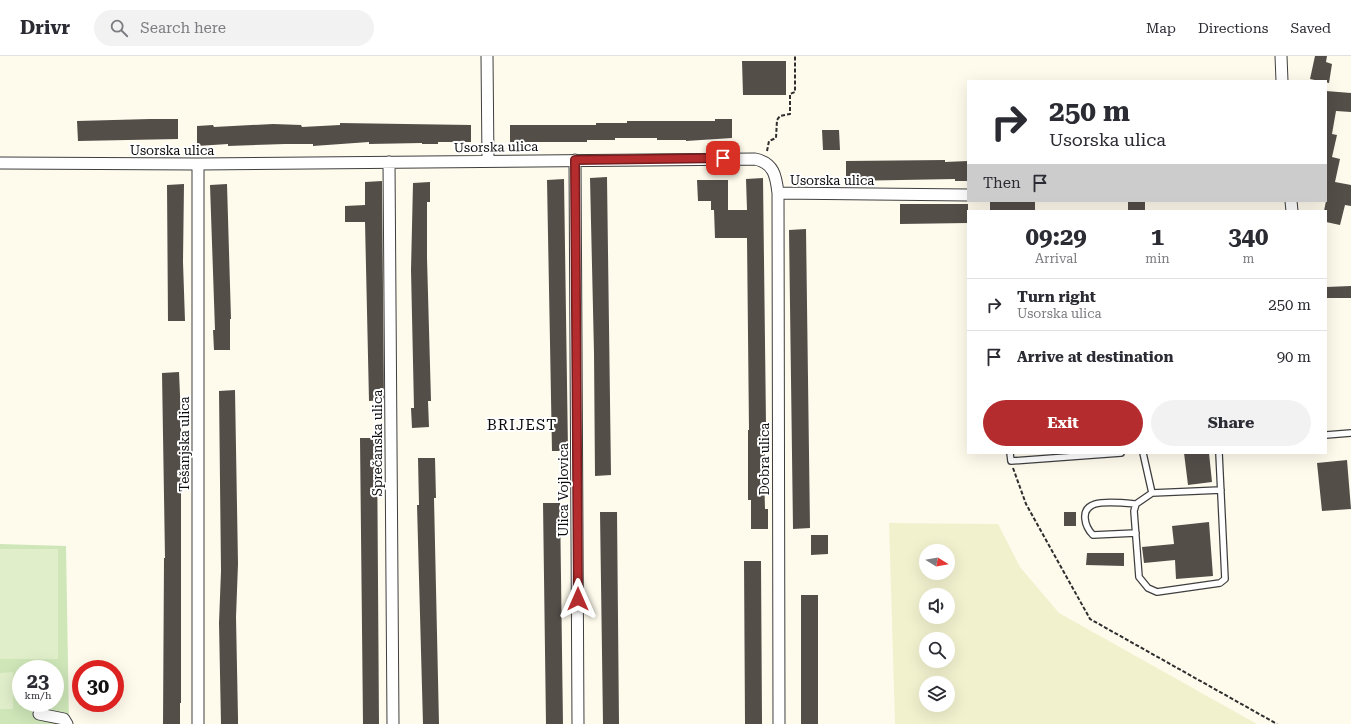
<!DOCTYPE html>
<html lang="en">
<head>
<meta charset="utf-8">
<style>
	body { margin:0; font-family:"Roboto Serif",serif; background:#f2f2f3; color:#2b2b33; height:100vh; display:flex; flex-direction:column; font-size:15px; white-space:nowrap }
	* { box-sizing:border-box; margin:0 }
	p { font-size:13px; color:#7c7c81 }
	.icon { flex:none; width:22px; height:22px; fill:none; stroke:currentColor; stroke-width:2; stroke-linecap:round; stroke-linejoin:round }
	.map { position:relative; flex:1; overflow:hidden }
	.details { position:absolute; left:967px; top:154px; width:360px; height:244px; display:flex; flex-direction:column; background:#fff; border-radius:0px; box-shadow:0 4px 16px #0002 }
	.details>* { flex:none }
	.top-card { position:absolute; left:967px; top:24px; width:360px; height:122px; border-radius:0px; box-shadow:0 4px 16px #0002; background:#fff; color:#2b2b33; overflow:hidden }
	.needle { width:26px; rotate:101deg }
	.controls { position:absolute; left:919px; top:488px; display:grid; gap:8px }
	.controls a { display:grid; place-items:center; width:36px; height:36px; border-radius:50%; background:#fff; box-shadow:0 4px 16px #0002; font-size:20px }
	.speed { position:absolute; left:12px; top:604px; display:flex; gap:8px; font-size:20px; font-weight:700; text-align:center }
	.speed>* { display:grid; place-content:center; width:52px; height:52px; border-radius:50%; background:#fff; box-shadow:0 4px 16px #0002; line-height:1 }
	.speed small { font-size:10px; font-weight:400 }
	.speed .limit { border:6px solid #d22; background:#fff; color:#111 }
	.pin { position:absolute; display:grid; place-items:center; width:34px; height:34px; color:#fff; margin:-17px; border-radius:8px; box-shadow:0 2px 6px #0006 }
	.me { position:absolute; width:44px; margin:-22px; rotate:0deg; stroke-linejoin:round; filter:drop-shadow(0 0 3px #0008) }
	.turn { display:flex; align-items:center; gap:14px; height:84px; padding:0 16px; font-size:18px }
	.turn .icon { width:52px; height:52px; stroke-width:2.5 }
	.turn b { display:block; font-size:28px; line-height:34px }
	.then { display:flex; align-items:center; height:38px; padding:0 16px; background:#0003; gap:8px; font-size:15px }
	.eta { display:flex; justify-content:space-evenly; align-items:center; height:68px; text-align:center }
	.eta b { font-size:24px; font-weight:700; line-height:28px }
	.action { display:flex; gap:8px; margin-top:auto; padding:8px 16px }
	.action a { flex:1; height:46px; border-radius:24px; background:#b42c2d; color:#fff; font-size:16px; font-weight:700; line-height:46px; text-align:center }
	.action a+a { background:#f2f2f3; color:#2b2b33 }
	ul { padding:0; list-style:none }
	li { display:flex; align-items:center; gap:12px; height:52px; padding:0 16px; border-top:1px solid #e1e1e2 }
	li div { flex:1 }
	li b { display:block; font-size:15px }
	li em { font-style:normal }
	header { display:flex; align-items:center; gap:24px; box-sizing:border-box; height:56px; padding:0 20px; background:#fff; border-bottom:1px solid #e1e1e2 }
	header strong { font-size:19px }
	nav { display:flex; gap:22px; margin-inline-start:auto; font-size:14px }
	.search { width:280px; height:36px; background:#f2f2f3; display:flex; align-items:center; gap:10px; box-sizing:border-box; padding:0 14px; border-radius:22px; color:#7c7c81; font-size:15px }
	.map>svg:first-child { display:block }
</style>
</head>
<body>
<header>
<strong>Drivr</strong>
<div class="search"><svg class="icon" aria-label="search" viewBox="0 0 24 24"><circle cx="10" cy="10" r="6"/><path d="M15 15l6 6"/></svg>Search here</div>
<nav><a>Map</a><a>Directions</a><a>Saved</a></nav>
</header>
<div class="map">
<svg width="1351" height="668" viewBox="0 0 1351 668">
	<rect width="100%" height="100%" fill="#fefbed"/>
	<path fill="#f2f1ce" fill-rule="evenodd" d="M889,467L998,468L1020,511L1059,557L1257,668H895ZM926,495H948V517H926ZM926,539H948V561H926ZM926,583H948V605H926ZM926,627H948V649H926Z"/>
	<path fill="#cee6b8" fill-rule="evenodd" d="M0,488L66,490L69,668H0ZM21,613H55V647H21Z"/>
	<path fill="#e0eeca" d="M0,493H58V603H0Z
		M13,616V653H0V617Z"/>
	<path fill="#544e49" d="M1315,0H1327L1326,6L1332,8L1329,27L1310,23Z
		M742,5H786V39H743Z
		M1326,35L1351,37V56L1336,55L1332,78L1337,79L1332,101L1340,103L1335,126L1351,129V150L1345,149L1340,169L1326,166V155H1324L1326,145Z
		M150,63H178V83L78,85L77,65Z
		M715,63H732V82L686,85V84H657V82H615V84H587V86H510V69H596V67H627V65H715Z
		M340,67L471,69V86H438V88H422V87L369,88V86L313,90V88H285L228,90V88L197,90V70L213,69L214,71L273,68L301,69L302,71L340,69Z
		M822,74H839L840,94H823Z
		M945,104V106L968,105V125H955V123L846,125V105Z
		M607,121L611,419L595,420L594,297L590,122Z
		M763,122L766,368L764,417L765,453H768V473H751V444H748V374H749L747,182H715L714,154H711V145H698L697,124H728V154H747L746,123Z
		M564,123L568,395H552L547,124Z
		M382,125L384,344L369,345L365,166H345V150L365,149V126Z
		M430,126V146H427V202L431,345H428L429,371L412,372L411,352H414L411,214L413,127Z
		M184,128L183,206L185,265H168L167,129Z
		M227,128L231,263H230V294H214L213,274H215L210,129Z
		M990,145H1035V155H990Z
		M1128,146H1145V155H1128Z
		M900,148H968V167L900,168Z
		M806,173L810,472L793,473L789,174Z
		M1351,230V242H1326V231Z
		M179,316L181,362V647H180V668H163L164,502H165L162,317Z
		M235,334L238,508L236,561L238,662V668H221L219,567L221,515L219,335Z
		M360,382H377L379,668H363Z
		M1184,397H1209L1212,426L1188,429Z
		M418,402H435L436,442H434L439,668H423L417,449H419Z
		M1347,404L1351,453L1322,455L1317,407Z
		M543,447H560L563,668H546Z
		M600,456H617L619,668H603Z
		M1064,456H1076V470H1064Z
		M1209,466L1213,520L1176,523L1175,504L1144,507L1142,491L1174,488L1172,470Z
		M811,479H828V498L811,499Z
		M1087,497H1124V510L1086,509Z
		M744,505H761L762,668H745Z
		M801,539H818V668H801Z"/>
	<g fill="none" stroke-linecap="round" stroke-linejoin="round">
		<g stroke="#3f3f3f" stroke-width="8">
			<path id="service" d="M1326,379L1351,377
				M1010,397L1011,405L1121,397
				M1143,397L1152,437
				M1219,397L1225,523L1220,527L1157,536L1148,532L1139,521L1134,455L1136,448L1152,437L1221,434
				M1136,477L1093,479C1085,471 1079,453 1095,448C1105,445 1125,447 1136,448"/>
		</g>
		<g stroke="#3f3f3f" stroke-width="13">
			<path id="minor" d="M487,0L488,105
				M1281,0L1282,25
				M575,104L578,668
				M389,106L393,668
				M0,107L198,108L755,103C774,107 776,120 778,137L968,139
				M778,137L779,668
				M1291,145L1292,155
				M39,658L64,663L67,668
				M198,668V108"/>
		</g>
		<path stroke="#2e2e2e" stroke-width="2" stroke-dasharray="4 2" stroke-linecap="butt" d="M767,95L769,85L776,82L777,64L780,60L790,58V38L795,36V0
			M1013,412L1026,448L1090,563L1277,668"/>
		<use href="#service" stroke="#fff" stroke-width="5.5"/>
		<use href="#minor" stroke="#fff" stroke-width="11"/>
	</g>
	<g fill="none" stroke-linecap="round" stroke-linejoin="round">
		<g stroke="#751d1d" stroke-width="10">
			<path id="route" d="M578,543L575,104L723,102"/>
		</g>
		<use href="#route" stroke="#b42c2d" stroke-width="7"/>
	</g>
	<g text-anchor="middle" dominant-baseline="central" stroke-width="4" stroke-linejoin="round" paint-order="stroke">
		<g font-size="13" fill="#0c0c0c" stroke="#fff">
			<text transform="translate(496 91) rotate(-1)">Usorska ulica</text>
			<text x="172" y="94">Usorska ulica</text>
			<text x="832" y="124">Usorska ulica</text>
			<text transform="translate(377 387) rotate(-90)">Sprečanska ulica</text>
			<text transform="translate(184 388) rotate(-90)">Tešanjska ulica</text>
			<text transform="translate(764 403) rotate(-90)">Dobra ulica</text>
			<text transform="translate(563 434) rotate(-90)">Ulica Vojlovica</text>
		</g>
		<g font-size="15" letter-spacing="1" fill="#0c0c0c" stroke="#fff">
			<text x="522" y="369">BRIJEST</text>
		</g>
	</g>
</svg>
<div class="controls">
<a><svg class="needle" viewBox="-14 -14 28 28"><path d="M0-13l5 13h-10z" fill="#e53935"/><path d="M0 13l5-13h-10z" fill="#7c7c81"/></svg></a>
<a><svg class="icon" aria-label="sound" viewBox="0 0 24 24"><path d="M4 9h4l5-4v14l-5-4H4zM17 9q2 3 0 6"/></svg></a>
<a><svg class="icon" aria-label="search" viewBox="0 0 24 24"><circle cx="10" cy="10" r="6"/><path d="M15 15l6 6"/></svg></a>
<a><svg class="icon" aria-label="layers" viewBox="0 0 24 24"><path d="M12 4l9 5-9 5-9-5zM3 14l9 5 9-5"/></svg></a>
</div>
<div class="speed"><div>23<small>km/h</small></div><div class="limit">30</div></div>
<div class="pin" style="left:723px;top:102px;background:#d93025"><svg class="icon" aria-label="arrive" viewBox="0 0 24 24"><path d="M6 21V4h12l-3 4 3 4H6"/></svg></div>
<svg class="me" style="left:578px;top:543px" viewBox="-20 -20 40 40"><path d="M0-17L14 15 0 8-14 15z" fill="#b42c2d" stroke="#fff" stroke-width="4"/></svg>
<div class="top-card">
<div class="turn"><svg class="icon" aria-label="right" viewBox="0 0 24 24"><path d="M7 20v-9h11M14 6l5 5-5 5"/></svg><div><b>250 m</b>Usorska ulica</div></div>
<div class="then">Then<svg class="icon" aria-label="arrive" viewBox="0 0 24 24"><path d="M6 21V4h12l-3 4 3 4H6"/></svg></div>
</div>
<section class="details">
<div class="eta">
<div><b>09:29</b><p>Arrival</p></div>
<div><b>1</b><p>min</p></div>
<div><b>340</b><p>m</p></div>
</div>
<ul>
<li><svg class="icon" aria-label="right" viewBox="0 0 24 24"><path d="M7 20v-9h11M14 6l5 5-5 5"/></svg><div><b>Turn right</b><p>Usorska ulica</p></div><em>250 m</em></li>
<li><svg class="icon" aria-label="arrive" viewBox="0 0 24 24"><path d="M6 21V4h12l-3 4 3 4H6"/></svg><div><b>Arrive at destination</b></div><em>90 m</em></li>
</ul>
<div class="action"><a>Exit</a><a>Share</a></div>
</section>
</div>
</body>
</html>
